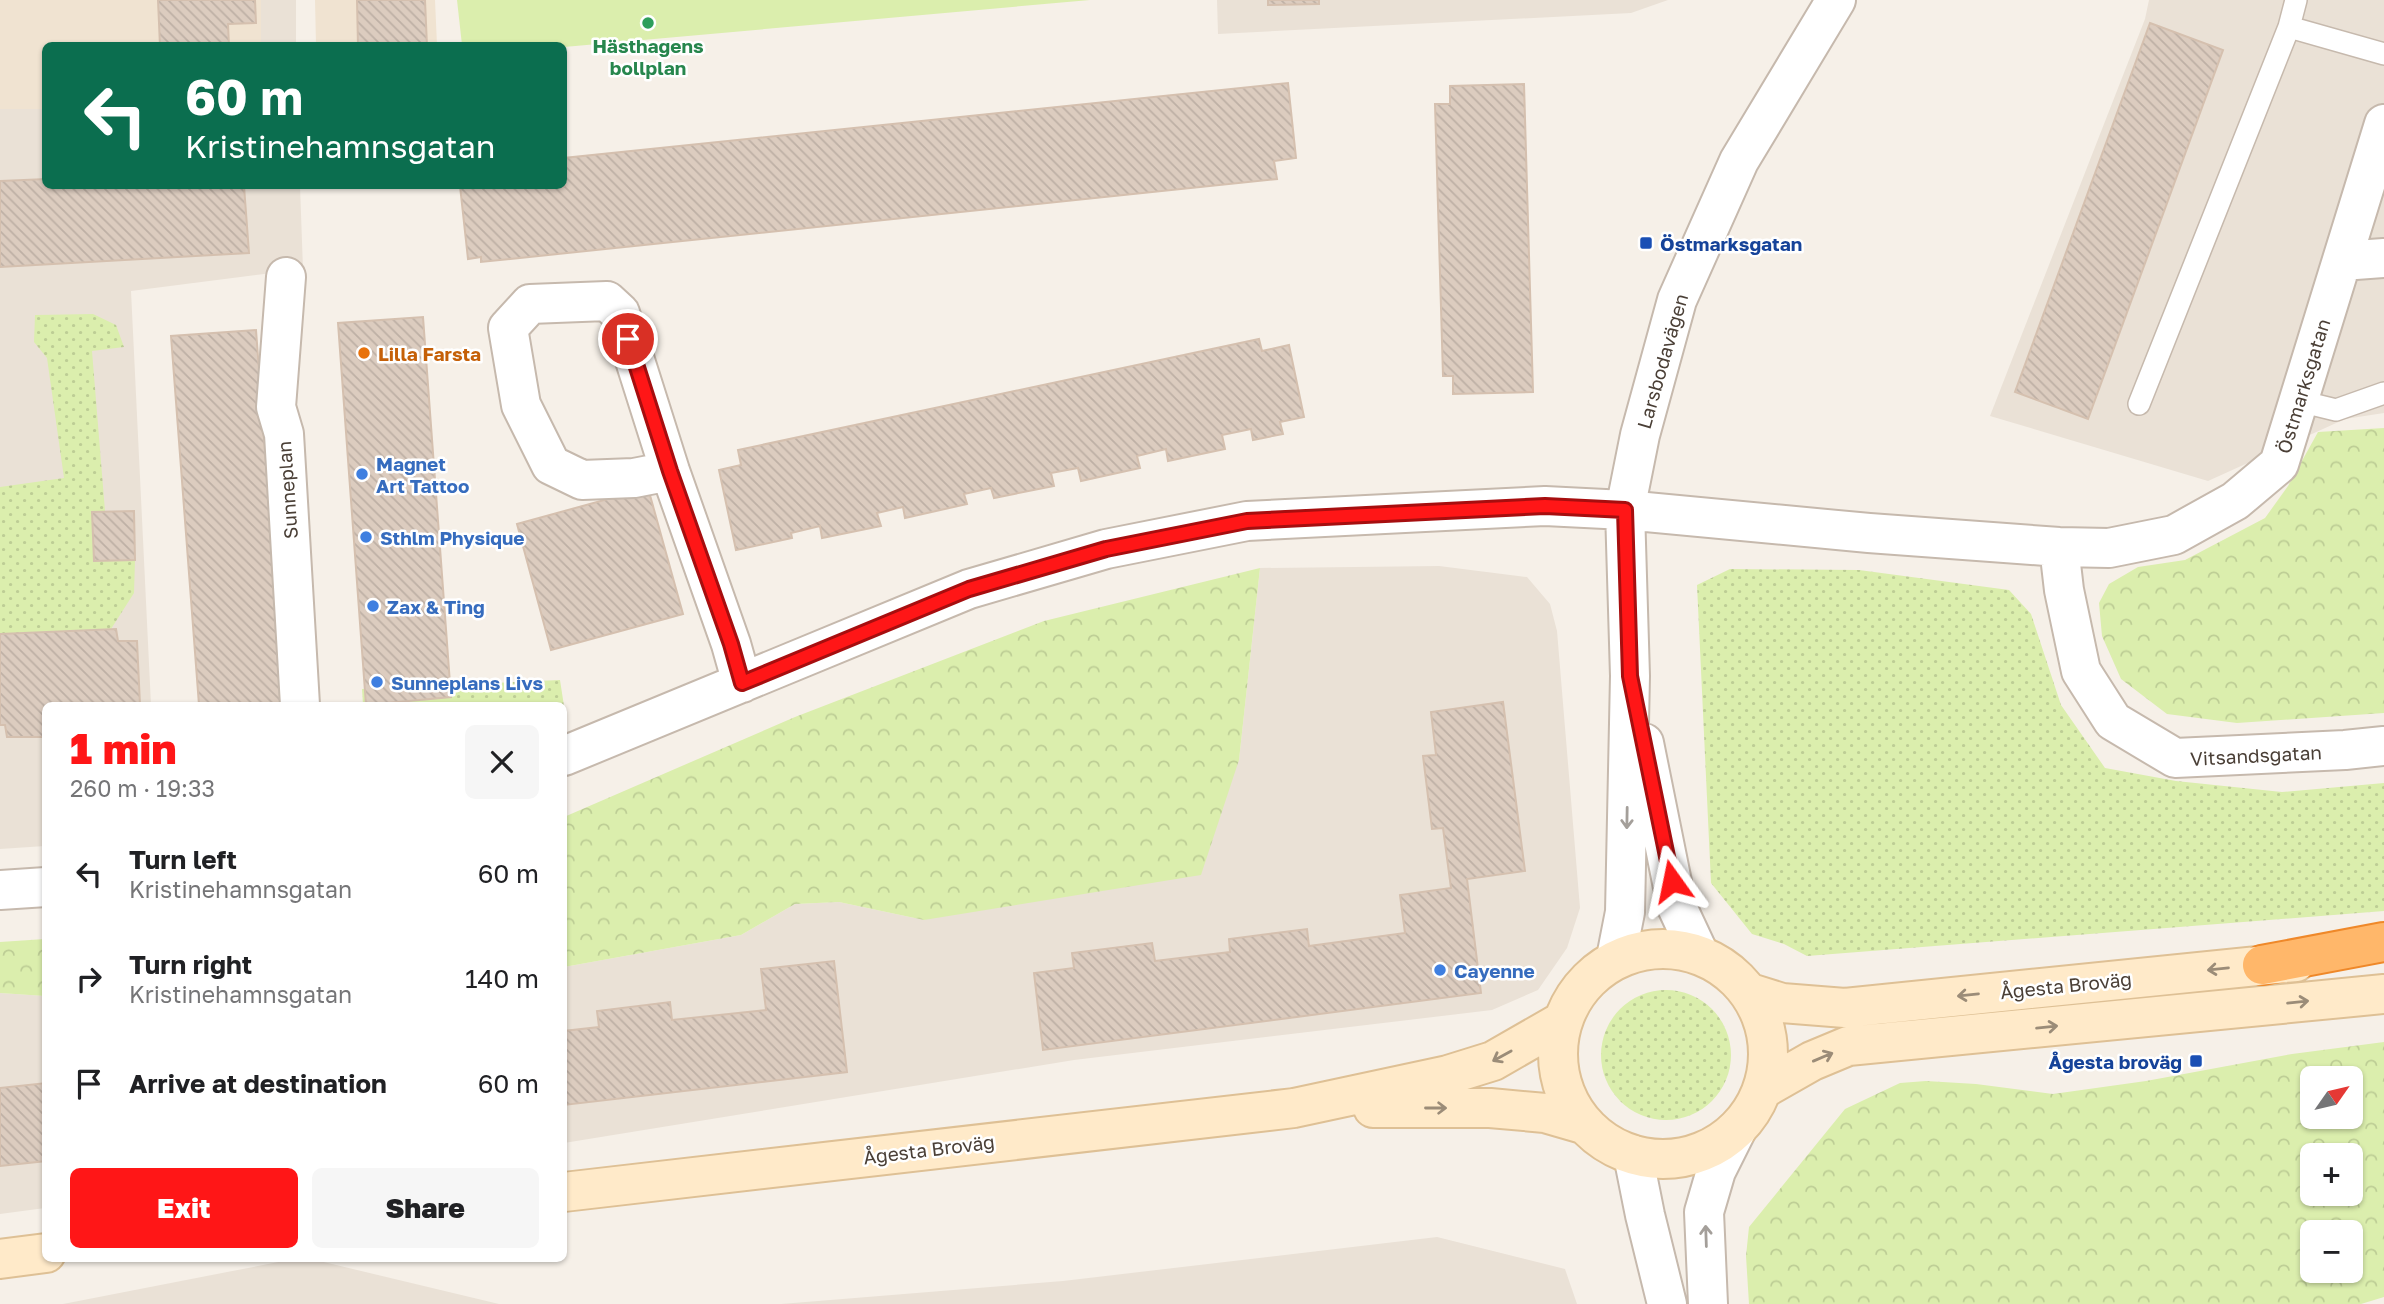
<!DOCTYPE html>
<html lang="en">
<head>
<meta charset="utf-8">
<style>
	body { margin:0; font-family:"Golos Text",sans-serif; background:#f6f6f6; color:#202124; height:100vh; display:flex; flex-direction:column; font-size:26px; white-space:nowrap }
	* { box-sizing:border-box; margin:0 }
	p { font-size:23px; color:#757577 }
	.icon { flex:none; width:38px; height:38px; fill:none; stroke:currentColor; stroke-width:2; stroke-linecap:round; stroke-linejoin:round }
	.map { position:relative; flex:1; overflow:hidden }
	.panel { position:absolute; left:42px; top:702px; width:525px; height:560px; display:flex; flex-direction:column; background:#fff; border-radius:10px; box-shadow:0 2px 5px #0004 }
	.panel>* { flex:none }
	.top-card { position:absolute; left:42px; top:42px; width:525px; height:147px; border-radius:10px; box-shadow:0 2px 5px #0004; background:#0b6e4f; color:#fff; overflow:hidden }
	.needle { width:46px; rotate:56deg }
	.buttons { position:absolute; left:2300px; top:1066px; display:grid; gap:14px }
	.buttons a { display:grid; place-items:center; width:63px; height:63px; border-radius:10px; background:#fff; box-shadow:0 2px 5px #0004; font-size:35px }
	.pin { position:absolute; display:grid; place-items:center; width:60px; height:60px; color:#fff; margin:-30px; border:4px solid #fff; border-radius:50%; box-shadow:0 2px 7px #0007 }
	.me { position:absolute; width:77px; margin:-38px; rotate:348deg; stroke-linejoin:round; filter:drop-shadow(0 0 5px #0008) }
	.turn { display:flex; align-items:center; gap:24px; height:147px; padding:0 28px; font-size:32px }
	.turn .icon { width:91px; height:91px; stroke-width:2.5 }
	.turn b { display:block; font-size:49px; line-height:60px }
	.round { display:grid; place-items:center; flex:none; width:74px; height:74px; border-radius:10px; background:#f6f6f6 }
	.head { display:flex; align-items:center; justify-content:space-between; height:119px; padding:0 28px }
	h1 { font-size:42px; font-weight:800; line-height:52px; color:#ff1617 }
	.cta { display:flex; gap:14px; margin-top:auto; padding:14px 28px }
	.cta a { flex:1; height:80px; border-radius:10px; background:#ff1617; color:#fff; font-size:28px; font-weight:800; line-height:80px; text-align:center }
	.cta a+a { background:#f6f6f6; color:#202124 }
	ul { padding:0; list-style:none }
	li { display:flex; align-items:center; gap:21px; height:105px; padding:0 28px }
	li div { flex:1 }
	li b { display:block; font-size:26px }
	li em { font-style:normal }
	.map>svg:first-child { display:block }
</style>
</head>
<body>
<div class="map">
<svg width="2384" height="1304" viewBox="0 0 2384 1304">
	<defs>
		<pattern id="green-dots" width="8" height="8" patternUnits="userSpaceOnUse" patternTransform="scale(1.75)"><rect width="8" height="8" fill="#dbeead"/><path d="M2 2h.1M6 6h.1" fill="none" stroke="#bdcd95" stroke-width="1.8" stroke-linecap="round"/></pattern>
		<pattern id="forest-crowns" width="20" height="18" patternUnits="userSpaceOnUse" patternTransform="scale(1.75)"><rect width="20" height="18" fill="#dbeead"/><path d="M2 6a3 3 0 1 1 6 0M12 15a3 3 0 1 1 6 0" fill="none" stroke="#bdcd95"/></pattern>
		<pattern id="building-back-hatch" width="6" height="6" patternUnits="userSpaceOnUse" patternTransform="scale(1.75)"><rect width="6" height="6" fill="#dcccbf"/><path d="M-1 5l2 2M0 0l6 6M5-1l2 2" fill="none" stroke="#beb0a5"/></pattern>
	</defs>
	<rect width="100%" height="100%" fill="#f6f0e8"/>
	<path fill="#eae1d6" d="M0,0H296V45L46,46V186H300L303,269L131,291L151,705H46L45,846L0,849Z
		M1217,0H1668L1631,13L1218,34Z
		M2149,0H2384V413L2345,419L2208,481L1990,416L2145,19Z
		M1439,566L1527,577L1550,604L1557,631L1580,908L1567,948L1538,990L1492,1010L1074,1060L564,1143V967L741,935L795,904L839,902L924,920L1239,760L1260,568Z
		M0,993L46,996L45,1208L0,1214Z
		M1437,1237L1565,1269L1577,1304H781L1063,1281Z
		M299,1258H307L499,1304H63Z"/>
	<path fill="#f0e3d1" d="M0,0H261V45L46,46L45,109H0Z
		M315,0H435L437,45H316Z"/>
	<path fill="url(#green-dots)" d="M93,314L116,325L124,347L92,351L105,511L92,512L94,560H135L134,593L111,629L0,634V487L64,478L47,358L34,342L35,315Z
		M1730,569L1859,570L2009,590L2031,614L2061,705L2105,768L2176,781L2282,792L2384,783V911L1807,956L1784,944L1752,934L1711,883L1697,585Z
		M560,680L564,706L363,705L362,689Z
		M1601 1055a65 65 0 1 1 130 0a65 65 0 1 1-130 0Z"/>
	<path fill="url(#forest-crowns)" fill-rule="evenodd" d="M2384,428V713L2237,723L2167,714L2121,679L2102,636L2099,603L2109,584L2138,567L2185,560L2265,518L2288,486L2318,432Z
		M1260,568L1239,760L1201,875L924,920L839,902L795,904L741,935L564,967V817L795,717L1044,621Z
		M45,939V996L0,993V942Z
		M2384,1042V1297L2361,1304H1749L1746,1256L1749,1227L1845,1109L1900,1083L1926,1081L1976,1084L2053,1094L2146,1081L2292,1054ZM2350,1078V1116H2312V1078ZM2312,1155H2350V1194H2312ZM2312,1232H2350V1270H2312Z"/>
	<path fill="#dbeead" d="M457,0H1090L564,47V46L462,45Z"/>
	<path fill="url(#building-back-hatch)" stroke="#d5c0af" stroke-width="2" d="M158,0H255L256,23L228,24L229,46H160Z
		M357,0H425L427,46H358Z
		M1268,0H1319V4L1268,5Z
		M2150,23L2223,50L2088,419L2015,392Z
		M1288,83L1296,158L1274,161L1277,179L481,262V257L468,259L460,186H564V158Z
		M1524,84L1533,392L1453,394V376H1443L1435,104H1450V86Z
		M46,179V186H244L249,253L0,267V181Z
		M423,317L451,697L366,705L338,323Z
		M256,330L284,705H199L171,336Z
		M1259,339L1262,351L1289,345L1304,417L1280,422L1283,434L1253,440L1251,429L1222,435L1225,449L1168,461L1166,449L1137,456L1140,468L1081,481L1078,468L1051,473L1054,486L994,498L991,488L964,494L967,504L905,518L903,507L877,513L881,526L822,538L820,526L791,533L792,538L736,550L719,470L741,465L738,450Z
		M648,488L683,614L551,650L517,524Z
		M134,511L135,560L94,561L92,512Z
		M116,629L118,641H137L140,705H46V737H7L5,725H0V634Z
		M1503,702L1525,871L1467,879L1481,993L1043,1050L1034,973L1074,968L1072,953L1152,943L1155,961L1230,952L1229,939L1307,929L1309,946L1405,933L1400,895L1451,888L1443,828L1432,829L1423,756L1436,755L1431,712Z
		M834,961L847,1072L564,1105V1031L599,1027L597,1011L670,1002L672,1020L766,1010L761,969Z
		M46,1083V1161L0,1166V1088Z"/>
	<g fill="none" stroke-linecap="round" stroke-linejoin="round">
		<g stroke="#c6b9ad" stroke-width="24">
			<path id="service" d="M2289,27L2384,54
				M2299,401L2336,410L2384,393
				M2139,404L2289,27L2296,0"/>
		</g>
		<g stroke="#c6b9ad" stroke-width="42">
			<path id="minor" d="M2342,261L2384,258
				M286,277L276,407L284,434L300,705
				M670,471L634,478L582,480L551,465L521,405L508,328L530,304L607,301L620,313L670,471L731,644L742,683
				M2059,547L2064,590L2081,671L2113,721L2175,758L2345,750L2384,746
				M1644,743L1677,907L1699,954
				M564,756L969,589L1106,549L1247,521L1545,506L1625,510L1869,533L2059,547L2109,548L2174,535L2235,501L2279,464L2384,124
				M0,890L46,887
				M1616,958L1625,912L1630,676L1625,510L1640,435L1677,300L1739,161L1836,0
				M1633,1155L1645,1215L1667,1304
				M1708,1304L1704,1212L1716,1171L1737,1129"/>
		</g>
		<g stroke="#dec095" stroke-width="42">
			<path id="secondary" d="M1558 1054a105 105 0 1 1 210 0a105 105 0 1 1-210 0Z
				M1750,993L1782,1003L1845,1008L2296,962
				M1763,1089L1812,1061L1848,1046L2384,994
				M1373,1108H1490L1545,1113L1583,1124
				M564,1192L1294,1108L1448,1075L1493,1061L1561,1022
				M0,1259L46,1253"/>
		</g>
		<g stroke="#ef8829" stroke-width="42">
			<path id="motorway" d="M2262,965L2384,942"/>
		</g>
		<use href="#service" stroke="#fff" stroke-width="21"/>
		<use href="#minor" stroke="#fff" stroke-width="38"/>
		<use href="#secondary" stroke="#ffeac9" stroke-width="38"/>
		<use href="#motorway" stroke="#ffb76a" stroke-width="38"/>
	</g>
	<defs><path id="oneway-shaft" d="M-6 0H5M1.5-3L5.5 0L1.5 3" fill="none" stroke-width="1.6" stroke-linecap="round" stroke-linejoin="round" transform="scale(1.75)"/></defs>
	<g stroke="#a49f9a">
		<use href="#oneway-shaft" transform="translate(1627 818) rotate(91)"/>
		<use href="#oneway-shaft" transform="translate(1706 1236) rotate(-92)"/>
	</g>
	<g stroke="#9b8c78">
		<use href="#oneway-shaft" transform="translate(2218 969) rotate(174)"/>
		<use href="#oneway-shaft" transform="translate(1968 995) rotate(174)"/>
		<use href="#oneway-shaft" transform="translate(2298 1002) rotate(-6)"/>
		<use href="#oneway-shaft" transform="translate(2047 1027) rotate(-6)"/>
		<use href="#oneway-shaft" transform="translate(1502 1056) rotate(151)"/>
		<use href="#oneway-shaft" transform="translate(1823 1057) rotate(-23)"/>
		<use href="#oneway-shaft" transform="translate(1436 1108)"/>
	</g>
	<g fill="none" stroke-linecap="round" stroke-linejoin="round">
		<g stroke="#a60e0f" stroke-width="18">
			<path id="route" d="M628,339L670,471L731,644L742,683L969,589L1106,549L1247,521L1545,506L1625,510L1630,676L1672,881"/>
		</g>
		<use href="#route" stroke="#ff1617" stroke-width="12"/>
	</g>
	<circle fill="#2e9e5b" stroke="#fff" stroke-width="2.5" cx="648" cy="23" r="7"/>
	<g fill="#1a4fb4" stroke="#fff" stroke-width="2.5">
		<rect x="1639" y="236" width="14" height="14" rx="3.5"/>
		<rect x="2189" y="1054" width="14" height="14" rx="3.5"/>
	</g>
	<circle fill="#e8710a" stroke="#fff" stroke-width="2.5" cx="364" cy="353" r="7"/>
	<g fill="#3f7fe0" stroke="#fff" stroke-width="2.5">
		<circle cx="362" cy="474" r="7"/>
		<circle cx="366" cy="537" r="7"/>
		<circle cx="373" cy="606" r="7"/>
		<circle cx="377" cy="682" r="7"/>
		<circle cx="1440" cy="970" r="7"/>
	</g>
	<g text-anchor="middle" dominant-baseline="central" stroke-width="5" stroke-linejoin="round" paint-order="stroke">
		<g font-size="19" font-weight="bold" fill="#27864d" stroke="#fff">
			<text x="648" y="45">Hästhagens<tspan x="648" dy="22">bollplan</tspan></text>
		</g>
		<g font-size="19" font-weight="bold" fill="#164399" stroke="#fff" text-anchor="start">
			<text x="1660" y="243">Östmarksgatan</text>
			<text x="2182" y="1061" text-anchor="end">Ågesta broväg</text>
		</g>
		<g font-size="19" font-weight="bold" fill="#c56008" stroke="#fff" text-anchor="start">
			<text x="378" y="353">Lilla Farsta</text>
		</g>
		<g font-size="19" fill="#4a3f36" stroke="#fff">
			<text transform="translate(1662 361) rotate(-74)">Larsbodavägen</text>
			<text transform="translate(2303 386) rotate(-73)">Östmarksgatan</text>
			<text transform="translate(287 490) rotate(-94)">Sunneplan</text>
			<text transform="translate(2256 755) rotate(-3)">Vitsandsgatan</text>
			<text transform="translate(2066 985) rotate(-6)">Ågesta Broväg</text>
			<text transform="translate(929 1149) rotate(-7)">Ågesta Broväg</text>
		</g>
		<g font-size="19" font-weight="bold" fill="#366cbe" stroke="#fff" text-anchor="start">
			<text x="376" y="463">Magnet<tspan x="376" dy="22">Art Tattoo</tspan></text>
			<text x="380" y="537">Sthlm Physique</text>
			<text x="387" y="606">Zax &amp; Ting</text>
			<text x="391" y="682">Sunneplans Livs</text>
			<text x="1454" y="970">Cayenne</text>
		</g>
	</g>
</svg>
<div class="buttons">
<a><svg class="needle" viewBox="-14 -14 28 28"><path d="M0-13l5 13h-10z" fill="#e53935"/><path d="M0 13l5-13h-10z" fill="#757577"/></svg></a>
<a>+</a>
<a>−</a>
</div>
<div class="pin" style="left:628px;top:339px;background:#d93025"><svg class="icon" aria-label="arrive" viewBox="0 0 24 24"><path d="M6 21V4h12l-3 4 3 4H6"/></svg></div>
<svg class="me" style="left:1672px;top:881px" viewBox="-20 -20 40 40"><path d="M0-17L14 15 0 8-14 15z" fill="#ff1617" stroke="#fff" stroke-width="4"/></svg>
<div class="top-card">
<div class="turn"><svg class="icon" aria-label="left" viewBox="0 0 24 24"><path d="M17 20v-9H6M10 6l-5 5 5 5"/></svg><div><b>60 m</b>Kristinehamnsgatan</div></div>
</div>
<section class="panel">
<div class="head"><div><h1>1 min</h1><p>260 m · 19:33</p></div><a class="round"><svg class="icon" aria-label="close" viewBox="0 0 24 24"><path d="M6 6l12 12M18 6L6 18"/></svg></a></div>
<ul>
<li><svg class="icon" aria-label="left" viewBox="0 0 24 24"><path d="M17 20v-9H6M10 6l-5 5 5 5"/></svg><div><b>Turn left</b><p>Kristinehamnsgatan</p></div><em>60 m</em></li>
<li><svg class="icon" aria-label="right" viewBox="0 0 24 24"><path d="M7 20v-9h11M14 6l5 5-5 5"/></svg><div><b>Turn right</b><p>Kristinehamnsgatan</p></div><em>140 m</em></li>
<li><svg class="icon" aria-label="arrive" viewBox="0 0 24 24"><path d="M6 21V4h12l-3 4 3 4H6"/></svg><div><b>Arrive at destination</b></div><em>60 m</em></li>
</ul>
<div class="cta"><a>Exit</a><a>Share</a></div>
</section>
</div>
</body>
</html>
